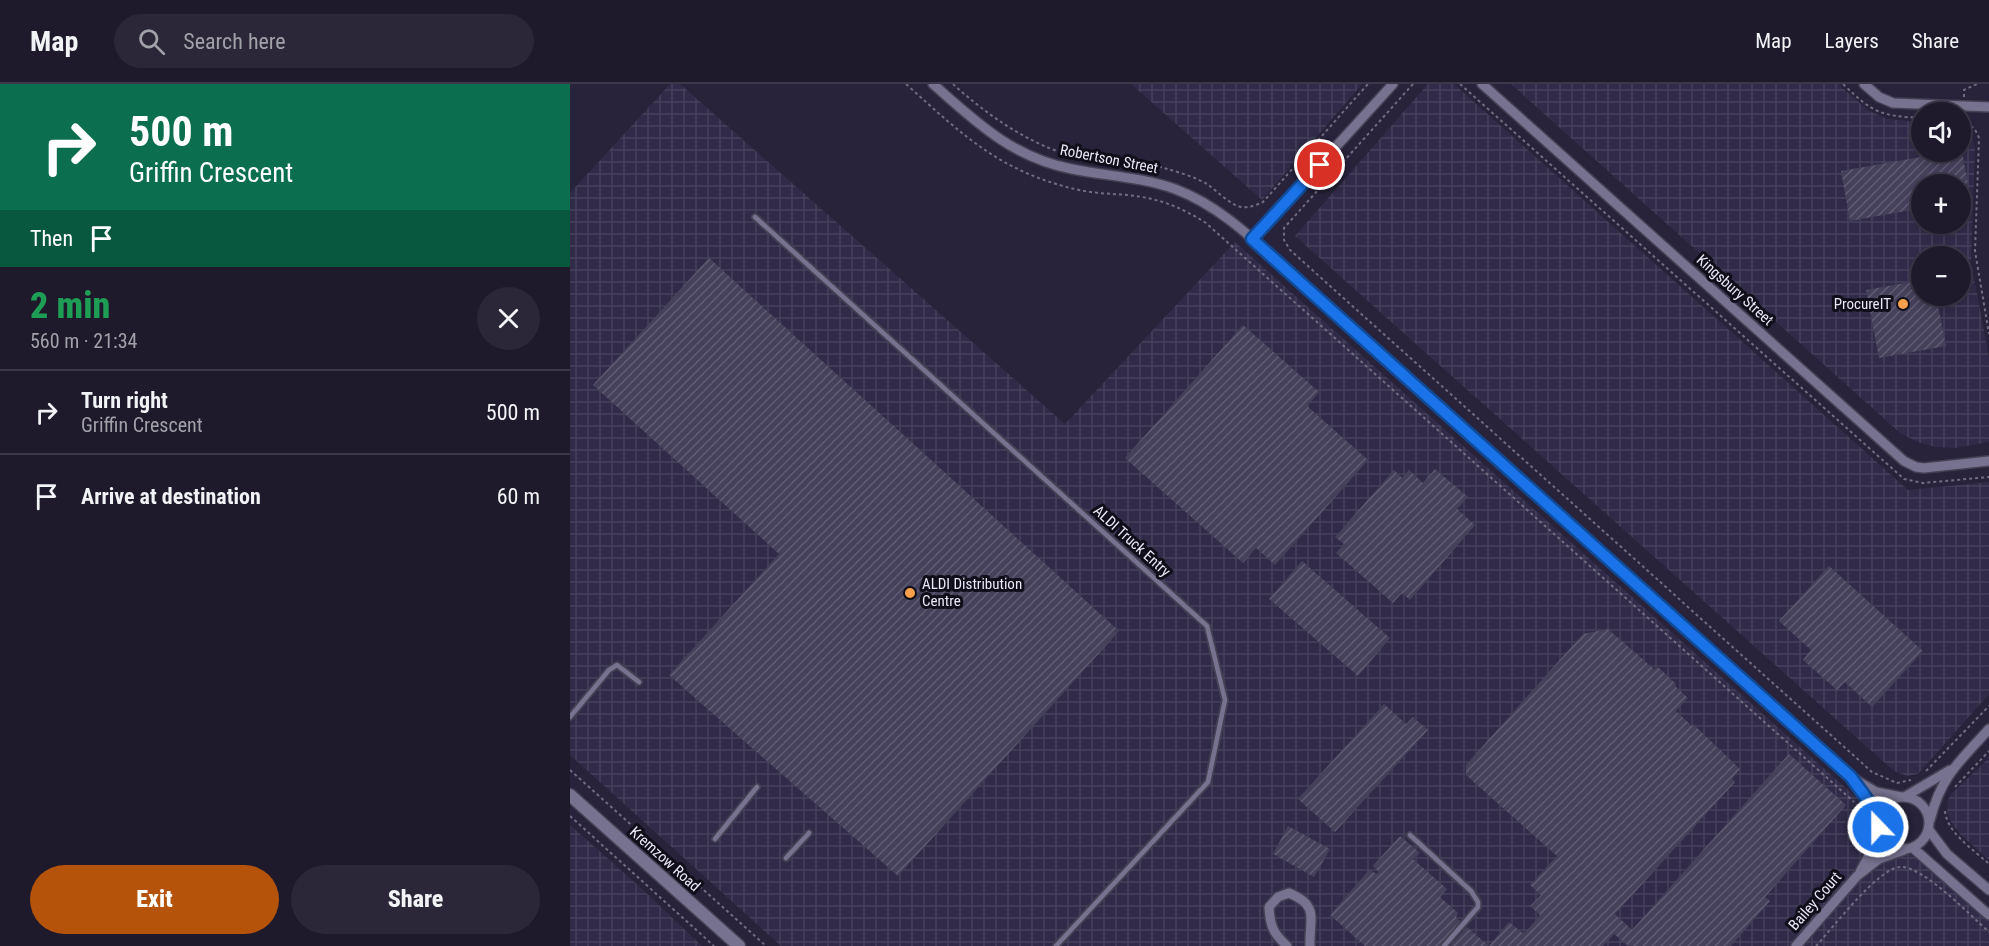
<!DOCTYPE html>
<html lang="en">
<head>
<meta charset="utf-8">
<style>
	body { margin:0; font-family:"Roboto Condensed",sans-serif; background:#2b2738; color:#f1f3f6; height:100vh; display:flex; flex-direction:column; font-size:22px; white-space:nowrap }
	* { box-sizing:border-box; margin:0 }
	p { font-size:20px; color:#a1a1a9 }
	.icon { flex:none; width:33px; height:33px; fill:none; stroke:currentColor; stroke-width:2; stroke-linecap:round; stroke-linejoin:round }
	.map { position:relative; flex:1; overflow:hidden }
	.panel { display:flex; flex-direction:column; background:#1e1a2c; width:570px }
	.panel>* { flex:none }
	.guide { background:#0b6e4f; color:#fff; overflow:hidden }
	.buttons { position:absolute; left:1341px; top:18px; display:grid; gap:12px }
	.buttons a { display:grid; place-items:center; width:60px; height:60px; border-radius:50%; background:#1e1a2c; box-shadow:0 3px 9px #0003,0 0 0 2px #3c3848; font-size:30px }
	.pin { position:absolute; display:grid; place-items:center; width:51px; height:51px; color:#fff; margin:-26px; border:3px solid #fff; border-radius:50%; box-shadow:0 2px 6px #0007 }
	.me { position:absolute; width:66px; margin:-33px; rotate:338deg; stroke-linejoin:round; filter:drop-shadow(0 0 4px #0008) }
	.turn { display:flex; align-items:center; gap:21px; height:126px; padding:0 30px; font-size:27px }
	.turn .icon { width:78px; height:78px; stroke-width:2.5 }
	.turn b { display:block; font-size:42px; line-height:51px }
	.then { display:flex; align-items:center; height:57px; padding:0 30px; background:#0003; gap:12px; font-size:22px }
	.round { display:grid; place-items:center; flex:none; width:63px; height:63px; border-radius:32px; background:#2b2738 }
	.headline { display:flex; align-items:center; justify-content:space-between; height:102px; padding:0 30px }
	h1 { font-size:36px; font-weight:800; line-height:45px; color:#1e9e55 }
	.primary-button { display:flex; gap:12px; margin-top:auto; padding:12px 30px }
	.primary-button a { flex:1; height:69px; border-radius:36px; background:#b45309; color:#fff; font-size:24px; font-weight:800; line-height:69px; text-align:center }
	.primary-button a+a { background:#2b2738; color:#f1f3f6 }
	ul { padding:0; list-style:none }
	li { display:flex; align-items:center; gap:18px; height:84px; padding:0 30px; border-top:2px solid #3c3848 }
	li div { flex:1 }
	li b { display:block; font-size:22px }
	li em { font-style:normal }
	header { display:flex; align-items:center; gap:36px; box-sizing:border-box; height:84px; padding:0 30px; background:#1e1a2c; border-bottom:2px solid #3c3848 }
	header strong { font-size:28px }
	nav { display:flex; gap:33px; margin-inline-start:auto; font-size:21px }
	.search { width:420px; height:54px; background:#2b2738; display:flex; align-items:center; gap:15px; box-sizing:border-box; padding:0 21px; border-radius:33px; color:#a1a1a9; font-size:22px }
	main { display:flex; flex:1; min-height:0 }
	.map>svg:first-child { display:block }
</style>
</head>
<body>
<header>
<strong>Map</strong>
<div class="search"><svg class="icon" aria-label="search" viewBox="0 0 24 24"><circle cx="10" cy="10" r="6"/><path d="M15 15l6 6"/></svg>Search here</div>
<nav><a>Map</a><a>Layers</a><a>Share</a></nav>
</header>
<main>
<section class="panel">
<div class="guide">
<div class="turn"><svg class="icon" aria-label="right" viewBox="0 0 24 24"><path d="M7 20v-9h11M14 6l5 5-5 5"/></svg><div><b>500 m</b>Griffin Crescent</div></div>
<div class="then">Then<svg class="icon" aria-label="arrive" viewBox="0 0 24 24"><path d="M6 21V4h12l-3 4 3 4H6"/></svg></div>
</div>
<div class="headline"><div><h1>2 min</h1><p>560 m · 21:34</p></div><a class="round"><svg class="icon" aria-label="close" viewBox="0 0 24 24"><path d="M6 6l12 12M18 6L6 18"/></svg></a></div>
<ul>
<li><svg class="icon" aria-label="right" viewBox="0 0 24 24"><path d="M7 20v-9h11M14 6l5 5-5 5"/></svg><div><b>Turn right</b><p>Griffin Crescent</p></div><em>500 m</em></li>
<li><svg class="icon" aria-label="arrive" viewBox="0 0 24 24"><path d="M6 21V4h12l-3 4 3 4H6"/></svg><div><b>Arrive at destination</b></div><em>60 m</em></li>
</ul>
<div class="primary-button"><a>Exit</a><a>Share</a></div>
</section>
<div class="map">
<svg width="1419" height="862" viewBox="0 0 1419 862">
	<defs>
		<pattern id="industrial-grid" width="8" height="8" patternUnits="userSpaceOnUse" patternTransform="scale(1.5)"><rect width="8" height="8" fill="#312b49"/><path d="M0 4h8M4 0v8" fill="none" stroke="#45405b"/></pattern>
		<pattern id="building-hatch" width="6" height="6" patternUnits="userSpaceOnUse" patternTransform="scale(1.5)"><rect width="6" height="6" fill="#46415b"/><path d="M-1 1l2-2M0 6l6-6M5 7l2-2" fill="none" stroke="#615c73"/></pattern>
	</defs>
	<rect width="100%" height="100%" fill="#28233b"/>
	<path fill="url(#industrial-grid)" fill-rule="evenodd" d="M100,0H110L495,340L665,158L1419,832V862H211L0,671V109Z
		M561,0H792L692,116Z
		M858,0H884L1338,406L1419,398V610L1348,690L1337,692L1324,687L725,152Z
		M941,0H1268L1298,26L1317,35L1351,38L1352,68H1390L1391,41L1395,44L1402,53L1405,64L1401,178L1419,274V358L1385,364L1365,363L1347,358L1330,349ZM1352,100H1390V140H1352ZM1352,172H1390V212H1352Z
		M1419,674V776L1391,751L1382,740L1377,729L1378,716L1381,710Z
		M0,741L70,803L132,862H0Z"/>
	<path fill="url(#building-hatch)" d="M1356,68H1392L1398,100H1352V124L1280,137L1271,87L1357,72Z
		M139,174L549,547L328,792L99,591L209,470L23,301Z
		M1352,196V212H1366L1376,262L1309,274L1296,206Z
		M673,241L749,308L737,322L798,376L705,481L686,464L673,479L555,374Z
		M865,385L898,413L887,425L905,441L840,516L832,509L823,519L766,469L774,460L765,453L824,386L832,394L839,386L853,399Z
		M732,477L820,554L788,592L699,515Z
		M1259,482L1353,567L1302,623L1275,598L1267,606L1233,576L1241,566L1209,537Z
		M1038,545L1085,586L1088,583L1106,600L1105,602L1118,614L1106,627L1122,642L1124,641L1170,685L1162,695L1165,698L1045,830L1062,846L1219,670L1276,721L1195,813L1200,817L1161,862H1058L1044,850L1033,862H880L897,843L919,862L939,838L954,850L970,831L960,822L971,811L960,801L987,772L896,691V681L1013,550Z
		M814,620L836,640L843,633L858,646L765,748L728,715Z
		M718,742L760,765L744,793L703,770Z
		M830,752L850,769L843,775L877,805L870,813L888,829L886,833L890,837L870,862H795L760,831L799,786L807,790L809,788L803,782Z"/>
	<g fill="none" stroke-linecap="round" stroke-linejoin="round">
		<g stroke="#454155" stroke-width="8">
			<path id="service" d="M185,133L637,542L655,616L638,698L486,862
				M0,633L39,586L47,581L69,598
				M840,751L901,807L908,818V823L874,862
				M145,755L187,703
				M216,774L239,749"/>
		</g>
		<g stroke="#454155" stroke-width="12">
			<path id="minor" d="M363,0C406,38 443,74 502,85C537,92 571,93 605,105C651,122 687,159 723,191L1281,693L1306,708L1331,713
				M912,0L1334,377L1346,383L1354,384L1419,377
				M1294,0L1309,13L1323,19L1419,23
				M682,155L823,0
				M1284,698L1308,735
				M1336,712L1380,686
				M1307 739a26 26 0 1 1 52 0a26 26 0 1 1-52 0Z
				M1360,736C1371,692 1390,677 1419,645
				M1359,746L1377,770L1419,806
				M1343,764L1419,831
				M1290,788L1301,768L1308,743
				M717,862C703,849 700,842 699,823L708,813L719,809C750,822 739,834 740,862
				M1226,862L1287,792L1309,775L1334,766"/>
		</g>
		<g stroke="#454155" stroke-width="15">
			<path id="tertiary" d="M0,711L169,862"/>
		</g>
		<path stroke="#706d82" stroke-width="2" stroke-dasharray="3 3" stroke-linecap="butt" d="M336,0C394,52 430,88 509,106C531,111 555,109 577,114C598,118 617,127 636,139L1284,718
			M383,0C419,33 468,67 517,75C543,79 569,76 594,84C608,88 625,93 637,100C647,107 659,120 671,123C678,124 687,121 693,118L798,0
			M843,0L714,144V156L720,166L1302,688L1327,699L1341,696
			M890,0L1334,395L1353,399L1419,393
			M1273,0C1303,29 1310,32 1352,34
			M1394,13V6L1407,0
			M1390,37C1400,39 1406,45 1409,54L1405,167L1419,250
			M0,686L196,862
			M1356,687L1419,622
			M1385,703L1419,667
			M1375,727C1377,749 1403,765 1419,780
			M1292,729L1296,744
			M0,732L144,862
			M1246,862C1262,845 1308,784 1330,783C1352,781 1401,832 1419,848"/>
		<use href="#service" stroke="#77728f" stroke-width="4.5"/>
		<use href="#minor" stroke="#77728f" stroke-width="9"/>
		<use href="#tertiary" stroke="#77728f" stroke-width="12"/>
	</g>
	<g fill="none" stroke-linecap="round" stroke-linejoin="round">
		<g stroke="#114b97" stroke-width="15">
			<path id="route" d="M750,81L682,155L1281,693C1291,708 1308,725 1308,743"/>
		</g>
		<use href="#route" stroke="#1a73e8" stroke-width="10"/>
	</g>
	<g fill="#f9a04c" stroke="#100e19" stroke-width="2">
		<circle cx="1333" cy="220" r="6"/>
		<circle cx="340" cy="509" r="6"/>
	</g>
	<g text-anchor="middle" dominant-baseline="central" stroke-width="6" stroke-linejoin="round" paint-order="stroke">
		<g font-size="15" fill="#e9e7f8" stroke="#100e19">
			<text transform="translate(539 75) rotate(11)">Robertson Street</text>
			<text transform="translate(1165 206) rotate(42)">Kingsbury Street</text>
			<text transform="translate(562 457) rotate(42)">ALDI Truck Entry</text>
			<text transform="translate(95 775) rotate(42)">Kremzow Road</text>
			<text transform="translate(1245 817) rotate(-49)">Bailey Court</text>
		</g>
		<g font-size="15" fill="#e9e7f8" stroke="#100e19" text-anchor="end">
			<text x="1321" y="220">ProcureIT</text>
			<text x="352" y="500" text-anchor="start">ALDI Distribution<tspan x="352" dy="17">Centre</tspan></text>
		</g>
	</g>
</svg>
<div class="buttons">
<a><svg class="icon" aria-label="sound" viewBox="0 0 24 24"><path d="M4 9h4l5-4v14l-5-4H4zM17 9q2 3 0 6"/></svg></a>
<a>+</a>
<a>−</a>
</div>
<div class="pin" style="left:750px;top:81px;background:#d93025"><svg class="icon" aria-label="arrive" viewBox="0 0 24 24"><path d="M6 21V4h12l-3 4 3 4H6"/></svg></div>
<svg class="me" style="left:1308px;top:743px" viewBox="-20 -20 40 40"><circle r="17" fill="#1a73e8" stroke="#fff" stroke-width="3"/><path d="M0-11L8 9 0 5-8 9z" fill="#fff"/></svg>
</div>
</main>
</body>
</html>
